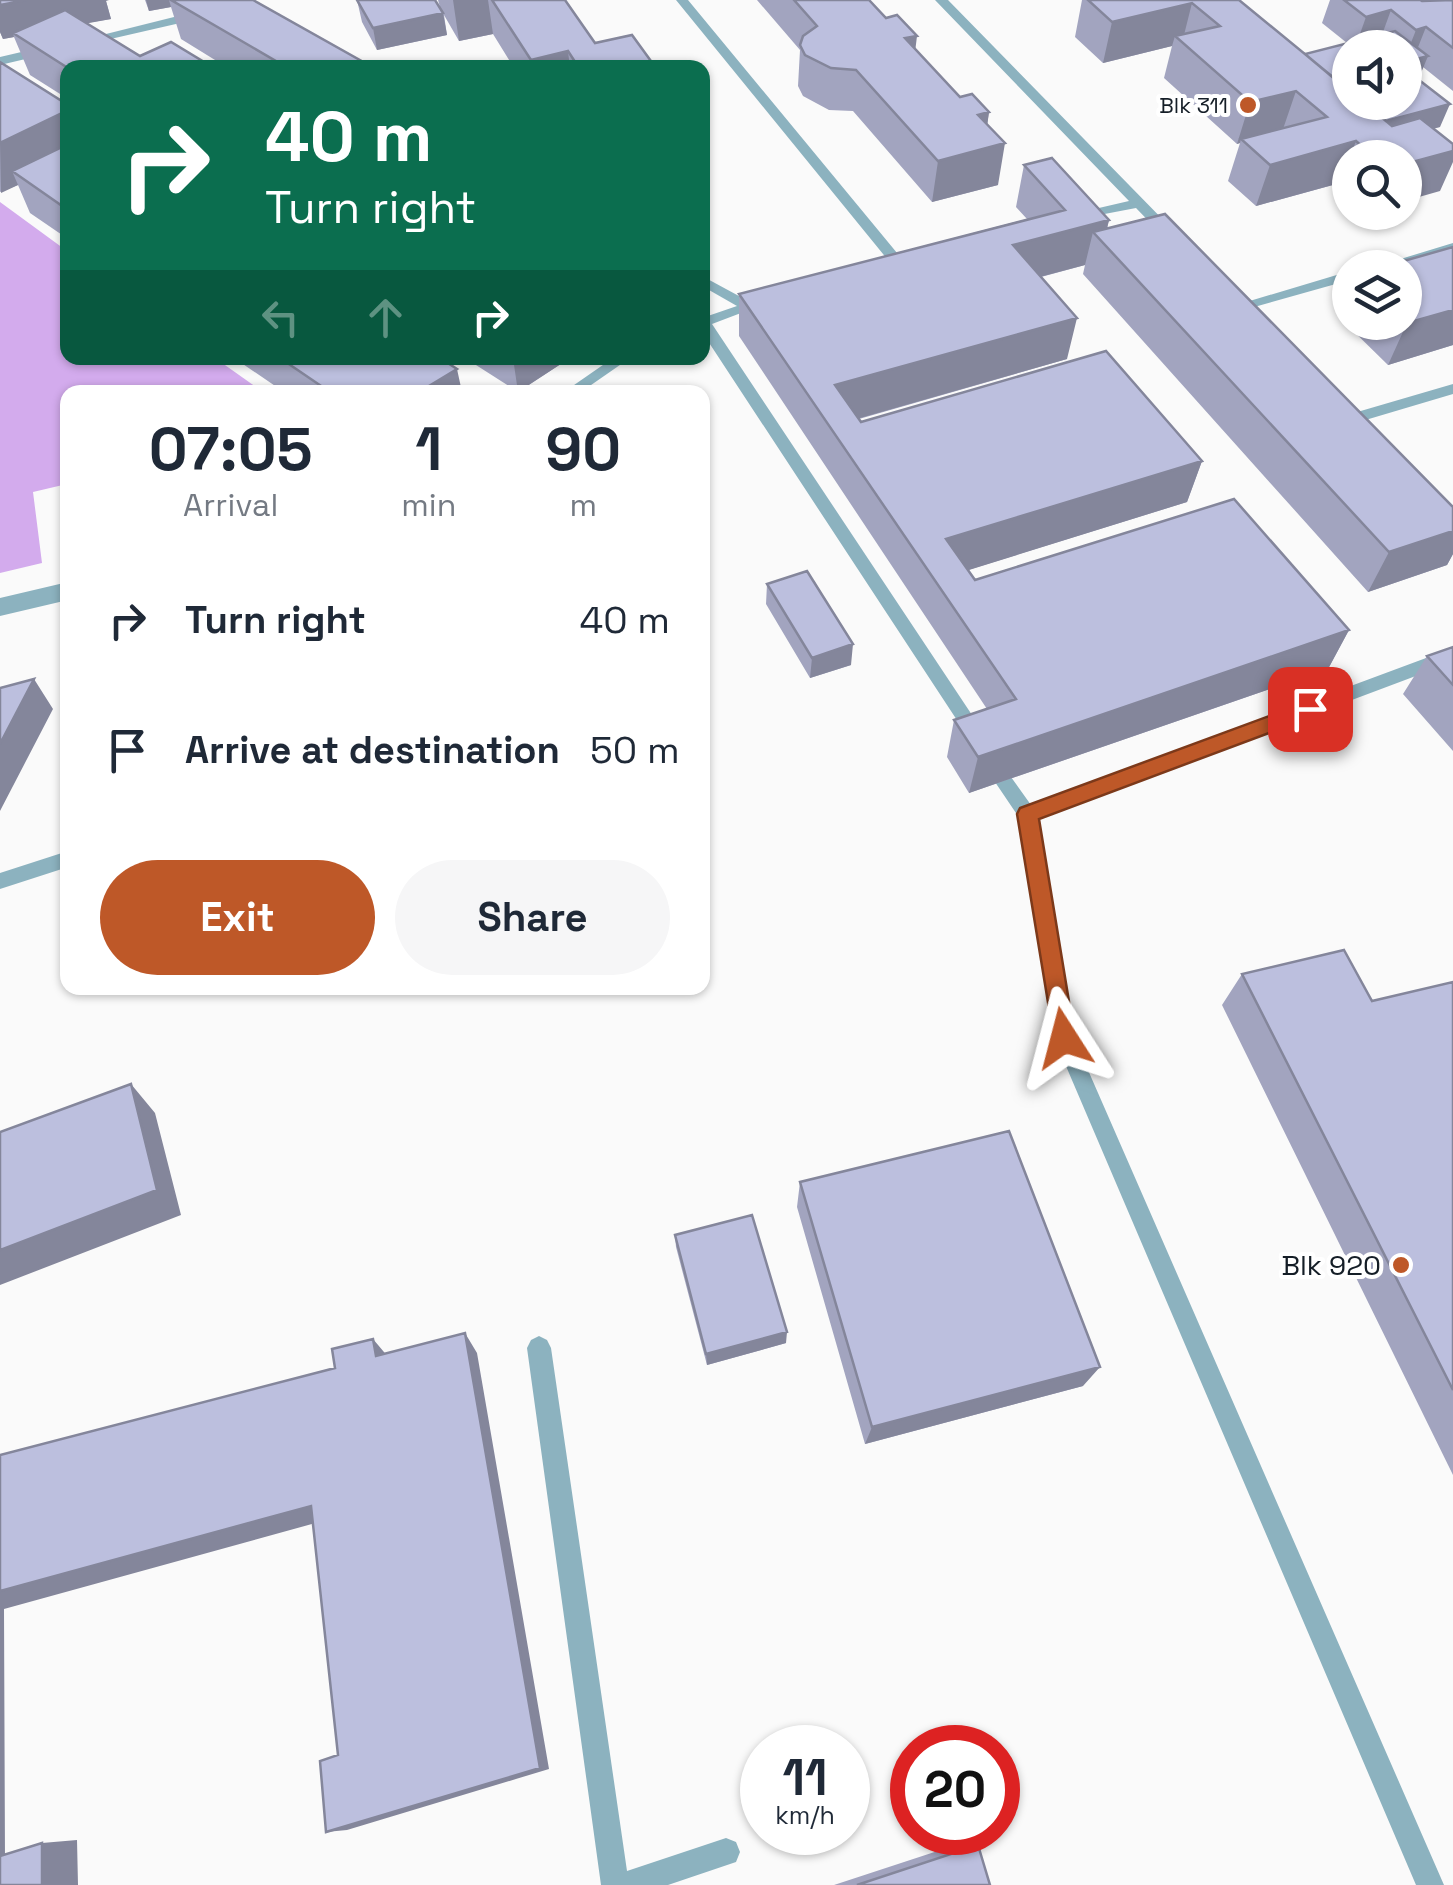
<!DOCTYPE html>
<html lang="en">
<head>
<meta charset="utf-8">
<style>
	body { margin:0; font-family:"Space Grotesk",sans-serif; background:#f6f6f7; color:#1f2937; height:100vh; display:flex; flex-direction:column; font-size:38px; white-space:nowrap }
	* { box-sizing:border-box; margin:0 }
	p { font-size:32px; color:#747a83 }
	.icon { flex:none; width:55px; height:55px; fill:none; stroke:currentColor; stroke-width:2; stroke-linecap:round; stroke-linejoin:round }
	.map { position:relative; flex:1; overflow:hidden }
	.details { position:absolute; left:60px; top:385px; width:650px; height:610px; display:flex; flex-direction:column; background:#fff; border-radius:20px; box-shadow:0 2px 8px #0004 }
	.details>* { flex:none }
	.banner { position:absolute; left:60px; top:60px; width:650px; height:305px; border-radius:20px; box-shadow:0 2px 8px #0004; background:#0b6e4f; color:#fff; overflow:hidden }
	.buttons { position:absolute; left:1332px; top:30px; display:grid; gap:20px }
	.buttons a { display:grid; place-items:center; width:90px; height:90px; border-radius:50%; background:#fff; box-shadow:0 2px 8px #0004; font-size:50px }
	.speed { position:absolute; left:740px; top:1725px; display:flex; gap:20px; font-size:50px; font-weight:700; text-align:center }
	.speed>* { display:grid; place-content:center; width:130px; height:130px; border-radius:50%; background:#fff; box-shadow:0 2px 8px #0004; line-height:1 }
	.speed small { font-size:25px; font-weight:400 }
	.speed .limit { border:15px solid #d22; background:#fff; color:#111 }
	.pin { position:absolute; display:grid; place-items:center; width:85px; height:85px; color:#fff; margin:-42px; border-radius:20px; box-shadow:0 5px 15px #0006 }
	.me { position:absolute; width:110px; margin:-55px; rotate:351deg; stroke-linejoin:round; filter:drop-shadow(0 0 8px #0008) }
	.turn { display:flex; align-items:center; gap:35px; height:210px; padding:0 40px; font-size:45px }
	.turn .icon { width:130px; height:130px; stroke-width:2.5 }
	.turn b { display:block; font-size:70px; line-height:85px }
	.lanes { display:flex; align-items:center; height:95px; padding:0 40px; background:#0003; justify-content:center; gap:50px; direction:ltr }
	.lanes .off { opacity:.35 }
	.eta { display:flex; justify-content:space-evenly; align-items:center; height:170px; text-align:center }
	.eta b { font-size:60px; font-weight:700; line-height:70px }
	.action { display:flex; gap:20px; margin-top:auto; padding:20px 40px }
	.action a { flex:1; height:115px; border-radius:60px; background:#be5828; color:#fff; font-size:40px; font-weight:700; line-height:115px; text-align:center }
	.action a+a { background:#f6f6f7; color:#1f2937 }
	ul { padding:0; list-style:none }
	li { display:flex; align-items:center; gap:30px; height:130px; padding:0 40px }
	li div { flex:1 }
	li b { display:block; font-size:38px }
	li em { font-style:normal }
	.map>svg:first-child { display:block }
</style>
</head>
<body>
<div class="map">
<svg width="1453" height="1885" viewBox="0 0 1453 1885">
	<rect width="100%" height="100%" fill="#fafafa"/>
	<path fill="#d3abed" d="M0,202L67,251L68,358H215L263,392H68L67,484L33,492L42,563L0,573Z"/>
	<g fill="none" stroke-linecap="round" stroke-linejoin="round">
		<path fill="#8cb2bf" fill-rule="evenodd" d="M676,0H688L902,259V265H892Z
			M935,0H948L1175,232V238H1165L1136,208L1073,220V214L1129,201Z
			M198,11L202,12V18L80,46L74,42Z
			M47,46L51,47V53L0,65V57Z
			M1453,243V251L1396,268H1371Z
			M1350,271V280L1240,311L1233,306Z
			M702,276L750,302L763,297L770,302L712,324L984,733L987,738L984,743H972L702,332V318L737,306L702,286Z
			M613,358H630L581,392H564Z
			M1453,384V394L1352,424L1344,419L1347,415Z
			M1453,648V662L1037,818L1074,1038L1444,1885H1416L1054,1038L1018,816L995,782L1004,775L1011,777L1031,805Z
			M68,851V867L0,889V873Z
			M539,1336L547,1340L551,1348L627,1871L726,1838L736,1842L740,1852L736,1862L668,1885H601L527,1348L531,1340Z"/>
		<path fill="#8cb2bf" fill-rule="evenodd" d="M68,582V600L0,616V598Z"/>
	</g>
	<path fill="#a2a4bf" d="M145,0H253L374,68H228L181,39L171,7L149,11Z
		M357,0L440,7L438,0H565L595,43L656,68H514L493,34L459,41L444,15L447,35L377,50L362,22Z
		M757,0H869L960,97L989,112L987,125L998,185L932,202L853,111L829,110L803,96L798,86L800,50Z
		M1082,0H1239L1305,54L1347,43L1322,23L1330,0H1420L1422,1L1453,0V91L1423,67L1417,79L1440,127L1433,128L1440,191L1405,158H1350V192L1340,183L1256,206L1228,181L1240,143L1237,144L1164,78L1172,46L1103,63L1075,37Z
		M106,1L111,19L86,23L140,56L214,68H68V99L30,75L14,37L3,39L0,32Z
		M0,62L68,105V239L30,213L18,185L0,192Z
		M1024,165L1109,220L1107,229L1453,507V554L1447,565L1368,592L1083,274L1085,265L1041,277L1067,359L859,419L861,422L1202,461L1187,502L968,570L975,580L1349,630L1328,669L969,793L947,757L954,720L987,709L739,336V294L1027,219L1016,207Z
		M1453,247V345L1388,365L1338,316L1350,286V322H1405V268Z
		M234,358H440L462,392H284Z
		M465,358H570L518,392Z
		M767,584L851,665L810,678L766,604Z
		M1453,647V751L1403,694L1427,656Z
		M1242,974L1372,1001L1453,982V1475L1222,1005Z
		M800,1182L1083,1386L865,1444L797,1207Z
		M675,1235L786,1343L707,1365L676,1247Z
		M965,1842L978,1845L990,1885H834Z"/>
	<path fill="#84869b" d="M27,0H109L106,1L111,19L18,36L13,33L14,37L3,39L0,32V5Z
		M146,0H169L171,7L149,11Z
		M453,0H488L493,34L459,41Z
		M1192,3L1182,43L1175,36L1172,46L1103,63L1112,22Z
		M1391,10L1379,43L1355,48L1366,17Z
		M443,13L447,35L377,50L373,28Z
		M1426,27L1413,60L1405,58L1416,30Z
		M917,36L912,77L905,38Z
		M568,51L570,68H532L531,60Z
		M1428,56L1419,78L1405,82V62Z
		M1350,76V96L1322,83Z
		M1296,91L1282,132L1241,139L1240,143L1237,144L1250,102Z
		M1450,104L1440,127L1369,146L1378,123Z
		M68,110V160L12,171L18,185L1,193L0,143Z
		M989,112L984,149L1005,143L998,185L932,202L938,161L978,115Z
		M1356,141L1340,183L1256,206L1270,165Z
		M1453,151V162L1440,191L1405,201V164Z
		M1109,220L1103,244L1093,232L1085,265L1006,286L1013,245Z
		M1453,310V345L1388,365L1407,323Z
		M1077,318L1067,359L832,426L835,385Z
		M513,358H570L518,392Z
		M457,369L462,392H419Z
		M1202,461L1187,502L940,579L946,539Z
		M1453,531V554L1447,565L1368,592L1389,552Z
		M1349,630L1328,669L969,793L978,757Z
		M853,644L851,665L810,678L812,658Z
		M34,679L53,709L0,811V744Z
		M131,1084L155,1113L181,1215L0,1285V1250Z
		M787,1332L786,1343L707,1365L706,1354Z
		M465,1333L477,1353L549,1769L347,1830L326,1832Z
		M373,1339L389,1358L376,1356Z
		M1100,1367L1083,1386L865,1444L872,1427Z
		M311,1506L330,1519L4,1609L5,1862L0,1863V1591Z
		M77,1840L78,1885H42V1843Z"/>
	<path fill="#bcbfde" stroke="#84869b" stroke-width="2.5" d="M0,0H27L0,5Z
		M171,0H253L374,68H288Z
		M357,0H435L443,13L373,28Z
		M492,0H565L595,43L632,35L656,68H579L568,51L531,60Z
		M794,0H869L886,18L897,15L917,36L905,38L960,97L972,94L989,112L978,115L1005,143L938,161L856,70L831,68L805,55L800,45L803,36L817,26Z
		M1088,0H1239L1350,91V102H1364L1392,126L1420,118L1453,144V151L1405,164V158H1375L1356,141L1270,165L1241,139L1327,117L1296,91L1250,102L1175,36L1220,26L1192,3L1112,22Z
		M1344,0H1420L1422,1L1453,0V48L1426,27L1416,30L1391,10L1366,17Z
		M65,10L140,56L171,42L214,68H68L13,33Z
		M1395,31L1428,56L1405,62V48H1350V76L1336,80L1305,54Z
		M0,62L68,105V110L0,143Z
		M1410,73L1450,104L1386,121L1364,102H1405V74Z
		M68,144V210L12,171Z
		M1052,158L1109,220L1013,245L1077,318L835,385L861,422L1106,351L1202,461L946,539L975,580L1234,499L1349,630L978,757L954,720L1016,699L739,294L1065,210L1024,165Z
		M1165,214L1453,507V531L1389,552L1093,232Z
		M1453,247V310L1407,323L1405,321V268H1379Z
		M280,358H440L457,369L419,392H330Z
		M807,571L853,644L812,658L767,584Z
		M1453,647V685L1427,656Z
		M34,679L0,744V688Z
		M1344,950L1372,1001L1453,982V1390L1242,974Z
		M131,1084L157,1190L0,1250V1132Z
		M1009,1131L1100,1367L872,1427L800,1182Z
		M752,1215L787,1332L706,1354L675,1235Z
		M465,1333L540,1768L326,1832L320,1761L338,1755L311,1506L0,1591V1455L335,1368L332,1349L373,1339L376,1356Z
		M42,1843V1885H0V1856Z
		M978,1845L990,1885H857Z"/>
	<path fill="#be5828" stroke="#7c391a" stroke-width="2.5" d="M1310,701L1317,703V715L1039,819L1075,1038L1072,1045L1064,1049L1055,1045L1017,814L1020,808Z"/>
	<g fill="#be5828" stroke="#fff" stroke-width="4">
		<circle cx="1248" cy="105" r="10"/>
		<circle cx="1401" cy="1265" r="10"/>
	</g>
	<g text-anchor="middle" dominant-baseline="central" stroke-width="8" stroke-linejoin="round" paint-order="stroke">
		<g font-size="22" fill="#151e27" stroke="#fff" text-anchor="end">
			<text x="1228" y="105">Blk 311</text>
		</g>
		<g font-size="28" fill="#151e27" stroke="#fff" text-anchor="end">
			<text x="1381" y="1265">Blk 920</text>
		</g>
	</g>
</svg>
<div class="buttons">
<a><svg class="icon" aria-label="sound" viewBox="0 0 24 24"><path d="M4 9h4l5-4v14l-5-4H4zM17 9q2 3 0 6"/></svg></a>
<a><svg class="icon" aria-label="search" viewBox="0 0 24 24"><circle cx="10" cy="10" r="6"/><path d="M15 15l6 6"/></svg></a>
<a><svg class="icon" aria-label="layers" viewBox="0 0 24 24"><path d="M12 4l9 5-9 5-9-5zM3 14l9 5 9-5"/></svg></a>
</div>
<div class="speed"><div>11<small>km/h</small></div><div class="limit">20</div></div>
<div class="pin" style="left:1310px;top:709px;background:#d93025"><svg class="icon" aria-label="arrive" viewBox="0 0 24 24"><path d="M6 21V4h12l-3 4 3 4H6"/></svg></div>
<svg class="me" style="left:1064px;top:1038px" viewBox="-20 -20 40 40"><path d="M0-17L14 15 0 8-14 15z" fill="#be5828" stroke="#fff" stroke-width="4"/></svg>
<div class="banner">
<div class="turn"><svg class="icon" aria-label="right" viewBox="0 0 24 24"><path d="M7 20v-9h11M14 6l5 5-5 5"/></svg><div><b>40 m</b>Turn right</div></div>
<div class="lanes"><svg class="icon off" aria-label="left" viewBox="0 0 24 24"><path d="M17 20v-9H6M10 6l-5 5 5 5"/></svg><svg class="icon off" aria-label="ahead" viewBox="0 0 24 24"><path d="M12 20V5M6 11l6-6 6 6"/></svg><svg class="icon" aria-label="right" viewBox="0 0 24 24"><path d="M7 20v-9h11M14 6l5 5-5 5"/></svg></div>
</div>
<section class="details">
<div class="eta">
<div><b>07:05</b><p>Arrival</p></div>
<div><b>1</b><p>min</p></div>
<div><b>90</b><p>m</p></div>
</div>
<ul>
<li><svg class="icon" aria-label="right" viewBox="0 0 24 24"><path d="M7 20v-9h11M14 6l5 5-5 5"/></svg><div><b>Turn right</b></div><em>40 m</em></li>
<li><svg class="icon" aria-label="arrive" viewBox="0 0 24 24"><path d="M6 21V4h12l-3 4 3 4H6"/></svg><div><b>Arrive at destination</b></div><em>50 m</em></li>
</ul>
<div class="action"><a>Exit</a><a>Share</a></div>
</section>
</div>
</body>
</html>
